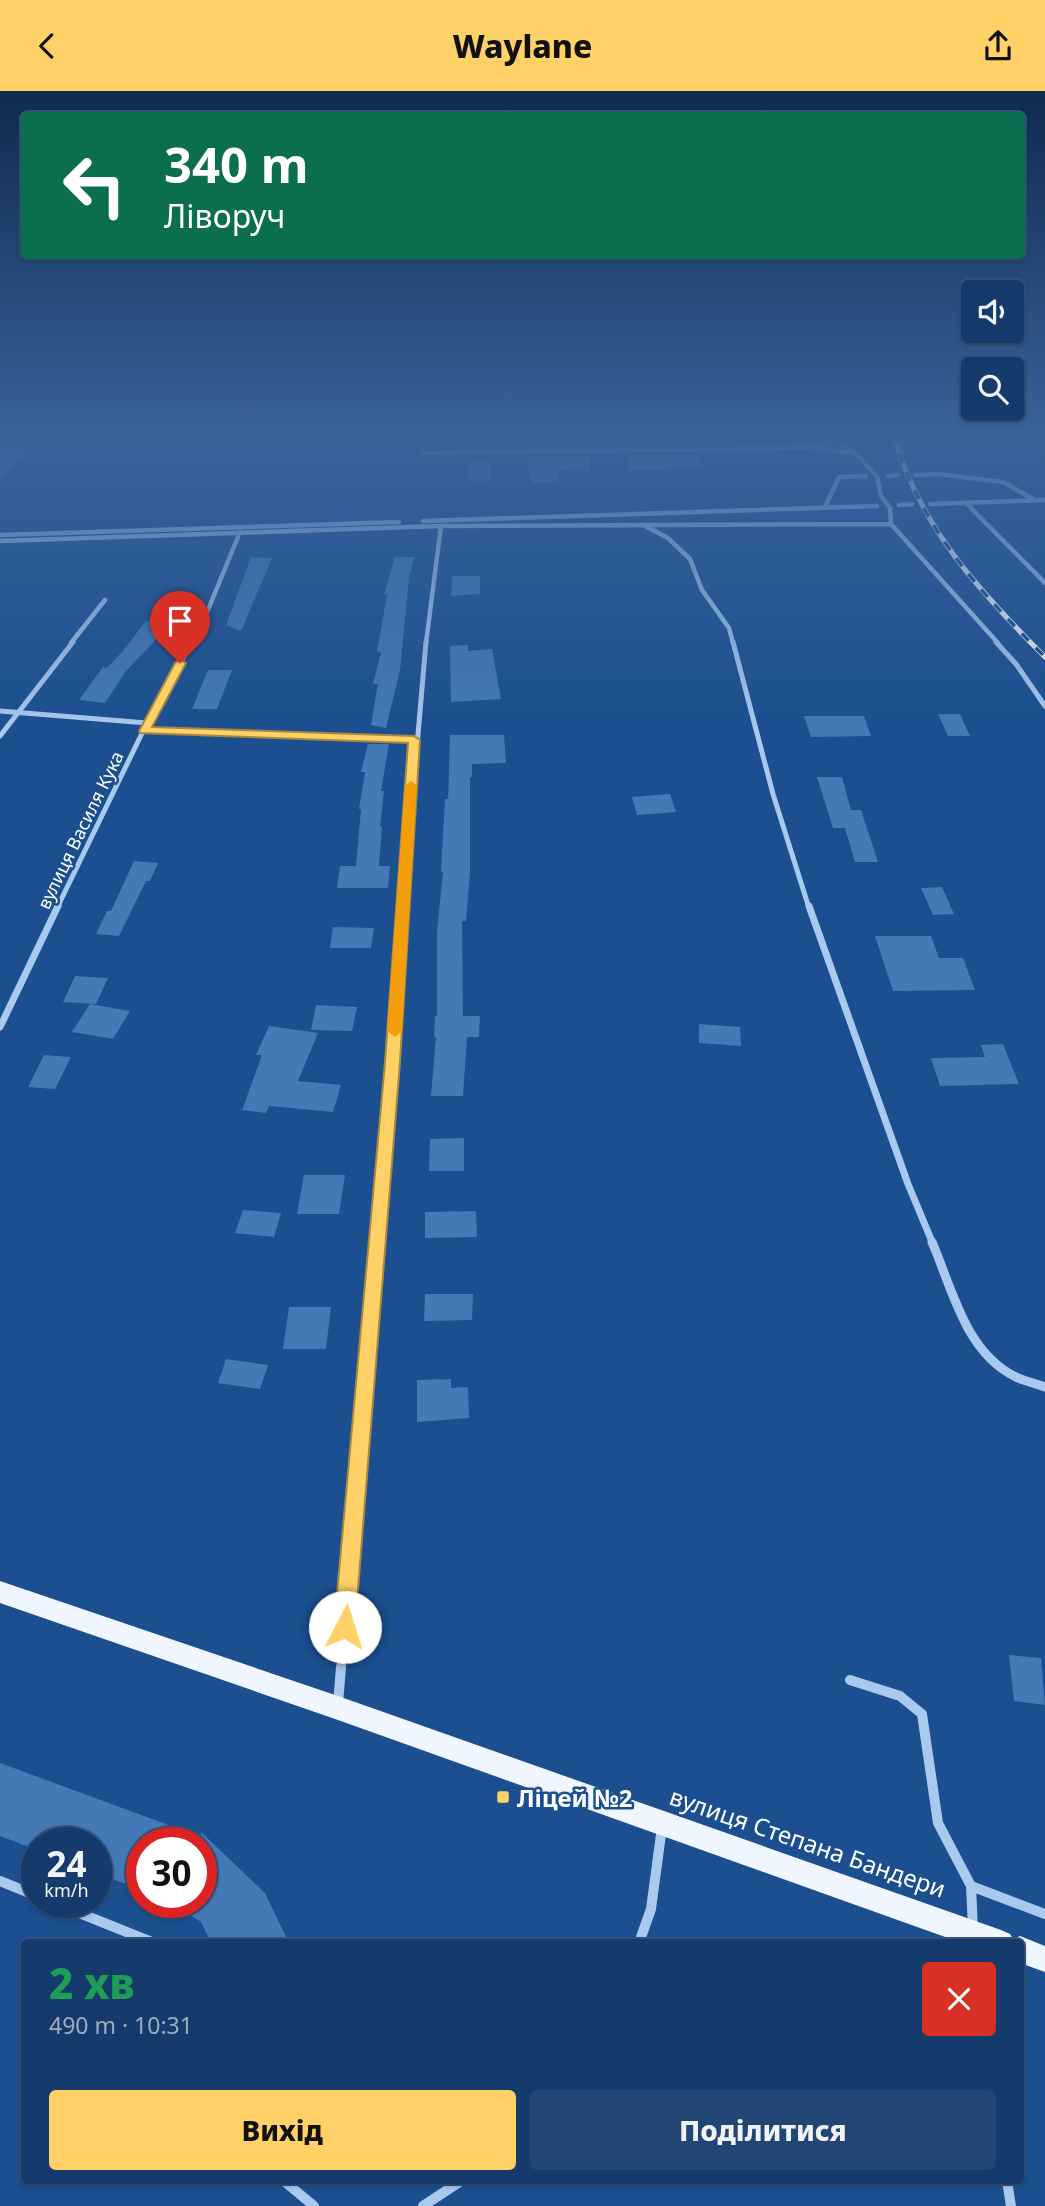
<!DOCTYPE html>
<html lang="uk">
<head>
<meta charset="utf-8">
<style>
	body { margin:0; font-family:"Noto Sans",sans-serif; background:#214673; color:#f1f3f6; height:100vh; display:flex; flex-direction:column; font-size:26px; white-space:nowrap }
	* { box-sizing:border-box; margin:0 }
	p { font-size:23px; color:#9dadc1 }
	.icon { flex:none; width:38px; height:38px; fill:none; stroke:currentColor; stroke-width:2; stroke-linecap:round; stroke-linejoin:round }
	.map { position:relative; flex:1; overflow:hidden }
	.drawer { position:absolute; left:21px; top:1848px; width:1003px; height:245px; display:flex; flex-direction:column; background:#143b6b; border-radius:7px; box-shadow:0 2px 5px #0004,0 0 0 2px #33557e }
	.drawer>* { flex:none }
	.guide { position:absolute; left:21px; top:21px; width:1004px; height:147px; border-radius:7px; box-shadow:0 2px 5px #0004,0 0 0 2px #33557e; background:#0b6e4f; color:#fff; overflow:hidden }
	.buttons { position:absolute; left:961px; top:189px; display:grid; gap:14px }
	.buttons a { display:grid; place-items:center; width:63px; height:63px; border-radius:7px; background:#143b6b; box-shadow:0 2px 5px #0004,0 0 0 2px #33557e; font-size:35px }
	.speed { position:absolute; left:21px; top:1736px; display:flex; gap:14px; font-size:35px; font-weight:700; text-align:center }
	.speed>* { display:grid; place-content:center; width:91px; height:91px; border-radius:50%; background:#143b6b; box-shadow:0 2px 5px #0004,0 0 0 2px #33557e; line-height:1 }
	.speed small { font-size:18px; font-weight:400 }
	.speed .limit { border:10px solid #d22; background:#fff; color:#111 }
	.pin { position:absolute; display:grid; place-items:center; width:60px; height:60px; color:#fff; margin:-72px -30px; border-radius:50% 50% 50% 0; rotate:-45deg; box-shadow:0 0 7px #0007 }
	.pin .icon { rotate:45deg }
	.me { position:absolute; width:77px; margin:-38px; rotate:5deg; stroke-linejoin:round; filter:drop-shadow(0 0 5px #0008) }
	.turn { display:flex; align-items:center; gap:24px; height:147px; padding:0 28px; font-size:32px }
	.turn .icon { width:91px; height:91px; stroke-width:2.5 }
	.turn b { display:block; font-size:49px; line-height:60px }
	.round { display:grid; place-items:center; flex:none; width:74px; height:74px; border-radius:7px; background:#214673 }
	.headline { display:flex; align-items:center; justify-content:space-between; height:119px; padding:0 28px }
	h1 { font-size:42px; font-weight:800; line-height:52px; color:#1e9e55 }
	.button { display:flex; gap:14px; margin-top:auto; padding:14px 28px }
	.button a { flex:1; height:80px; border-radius:7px; background:#ffd166; color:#111; font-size:28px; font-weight:800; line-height:80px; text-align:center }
	.button a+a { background:#214673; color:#f1f3f6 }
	header { display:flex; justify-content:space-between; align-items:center; height:91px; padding:0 28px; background:#ffd166; color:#111; font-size:32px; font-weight:800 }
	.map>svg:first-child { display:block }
</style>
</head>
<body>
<header><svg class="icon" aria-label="back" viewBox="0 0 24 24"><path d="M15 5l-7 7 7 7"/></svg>Waylane<svg class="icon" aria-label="share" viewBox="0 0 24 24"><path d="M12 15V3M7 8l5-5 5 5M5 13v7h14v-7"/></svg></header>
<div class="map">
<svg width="1045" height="2115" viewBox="0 0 1045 2115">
	<rect width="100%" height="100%" fill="#1b4f8f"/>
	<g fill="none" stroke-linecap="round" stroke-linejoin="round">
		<path stroke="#9cc4f0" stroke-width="4.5" d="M915,384L938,383L1003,391L1035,409
			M888,385L898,384
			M966,412L1045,492
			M930,413L1045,409
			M899,414L912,413
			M825,416L839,386L866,385
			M423,430L877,415
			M0,444L399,431"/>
	</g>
	<path fill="#4478b7" d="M677,344L678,347L696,346L697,354H625L623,345Z
		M578,345H589V355L524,356L522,346Z
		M9,354L36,356L0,388V362Z
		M700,363L703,378L631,379L627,364Z
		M526,365H590V380L559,379V392H531Z
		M468,370H491L490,390H467Z
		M251,466L272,467L241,540L226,534Z
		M395,466H414L409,487L400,579L386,637L371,634L378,593H373L381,561H377L387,504H384Z
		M452,485H480V503L451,505Z
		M146,530L171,533L126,580L105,612L79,609L103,576L107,577L122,561Z
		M468,554V560L492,558L501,608L451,611L450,555Z
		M208,579H232L217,618H192Z
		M938,623H960L970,645H948Z
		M804,625H864L871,645L811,646Z
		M450,644H504L506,672L472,673V686H470V781L466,830H462L463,925H480L479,946H467L463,1005H431L436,946H434L435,925H437V841L443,781H441L445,708H448Z
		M368,653H389L381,700H384L380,736H382L379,775H390L388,797H337L340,775H356L361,718H359L365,681H361Z
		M817,686H842L851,719H861L878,771H855L845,737H833Z
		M670,703L676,721L637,724L632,706Z
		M134,770L158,772L150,790H146L119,845L96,843L107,820H111Z
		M942,796L954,823L933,824L921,797Z
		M333,836L374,837L371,857H330Z
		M875,845H931L939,867H963L975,899L893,900Z
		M75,885L108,887L96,913L63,911Z
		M90,913L130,920L113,948L72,941Z
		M316,914L357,916L352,940L311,939Z
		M699,933L740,936L741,955L699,952Z
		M269,935L318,942L298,990L341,994L333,1021L269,1015L266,1022L242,1019L262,964H256Z
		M1003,953L1019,993L940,995L931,967L985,966L981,954Z
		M44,964L71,966L55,998L28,996Z
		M464,1047V1080H429L430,1048Z
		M304,1084H345L339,1123H297Z
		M243,1119L281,1122L274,1146L235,1142Z
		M476,1120L477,1146L425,1147V1121Z
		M425,1203H473L472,1229L424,1230Z
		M289,1216H331L326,1258H283Z
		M226,1268L268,1274L260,1298L218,1292Z
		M451,1288V1297L468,1296L469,1327L417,1331V1289Z
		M1009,1564L1041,1567L1045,1614L1014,1610Z
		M0,1672L201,1746V1741L265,1802L289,1852H211L201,1831L170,1811H201V1752H142V1799L96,1782V1752H37V1759L0,1745Z"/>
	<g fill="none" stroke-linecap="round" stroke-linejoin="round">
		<path stroke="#a9c9ee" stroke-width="4.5" d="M834,347L857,364L877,385L881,405L890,417L891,433L998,552
			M819,358L849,362
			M423,362L795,357L820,355L832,349L833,343
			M643,434L668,447L690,468L702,499L729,537L733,552
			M0,450L441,435L891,433
			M71,552L105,509
			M191,552L203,531L240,441
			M426,552L441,435"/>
		<path stroke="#a9c9ee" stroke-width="5" d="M733,551L773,703L809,817
			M996,551L1016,573L1045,615
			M0,620L147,632
			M145,640L414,649
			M0,645L73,551
			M57,817L147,632L192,551
			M403,817L426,551"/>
		<path stroke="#a9c9ee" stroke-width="7" d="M809,815L908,1093L933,1153
			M0,936L58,815
			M378,1153L403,815"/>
		<path stroke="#a9c9ee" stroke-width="9" d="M932,1151C952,1197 965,1260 1014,1285C1023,1290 1035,1292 1045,1296
			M341,1577L378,1151"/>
		<path stroke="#a9c9ee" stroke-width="10" d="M850,1589L900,1605L922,1623L938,1732L971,1795
			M338,1613L341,1576
			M0,1790L37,1805
			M52,1811L154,1852
			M973,1838L971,1795L1045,1823
			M639,1852L651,1818L662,1736
			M284,2090L314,2115
			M1007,2090L1011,2115
			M423,2115L461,2090"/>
		<path fill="#f0f6ff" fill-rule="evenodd" d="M0,1490L338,1605L1001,1839L1010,1843L1013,1848L1020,1845L1045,1855V1881L1020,1872V1852H962L338,1629L0,1512Z"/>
		<g stroke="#fff" stroke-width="5">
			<path id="rail" d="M893,343C920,436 978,499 1045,566"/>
		</g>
		<use href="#rail" stroke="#1b4f8f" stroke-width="3.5" stroke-dasharray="10" stroke-linecap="butt"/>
	</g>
	<linearGradient id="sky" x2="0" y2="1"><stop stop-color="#0f2b4f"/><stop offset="0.54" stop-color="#39639b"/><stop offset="1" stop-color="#39639b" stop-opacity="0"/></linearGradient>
	<rect width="1045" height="639" fill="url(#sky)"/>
	<path fill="#ffd166" stroke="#a68842" stroke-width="2" d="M180,568L186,572L152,636L414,645L420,649L400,971L355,1536L352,1543L345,1546L337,1543L334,1536L385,971L408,652L140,642L139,640L175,572Z"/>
	<path fill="#f59e0b" d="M411,690L417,694L402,940L395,946L387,940L405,694Z"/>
	<rect fill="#ffd166" stroke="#1b4f8f" stroke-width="2.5" x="496" y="1699" width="14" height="14" rx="3.5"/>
	<g text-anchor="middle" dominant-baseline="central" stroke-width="5" stroke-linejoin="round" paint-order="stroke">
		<g font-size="18" fill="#fff" stroke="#1b4f8f">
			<text transform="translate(80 739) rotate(-64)">вулиця Василя Кука</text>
		</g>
		<g font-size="24" font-weight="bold" fill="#fff" stroke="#1b4f8f" text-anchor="start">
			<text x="517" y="1706">Ліцей №2</text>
		</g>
		<g font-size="24" fill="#fff" stroke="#1b4f8f">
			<text transform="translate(808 1751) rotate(19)">вулиця Степана Бандери</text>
		</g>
	</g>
</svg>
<div class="buttons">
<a><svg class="icon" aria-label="sound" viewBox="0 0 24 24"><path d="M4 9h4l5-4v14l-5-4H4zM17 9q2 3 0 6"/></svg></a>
<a><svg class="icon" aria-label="search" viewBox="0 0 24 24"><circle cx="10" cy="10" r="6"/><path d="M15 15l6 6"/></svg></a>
</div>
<div class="speed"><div>24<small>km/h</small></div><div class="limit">30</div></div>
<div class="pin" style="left:180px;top:572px;background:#d93025"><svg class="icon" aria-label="arrive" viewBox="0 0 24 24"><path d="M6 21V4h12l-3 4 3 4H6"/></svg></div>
<svg class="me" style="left:345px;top:1536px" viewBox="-20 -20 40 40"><circle r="19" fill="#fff"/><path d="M0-13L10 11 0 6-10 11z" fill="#ffd166"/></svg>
<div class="guide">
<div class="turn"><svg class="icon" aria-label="left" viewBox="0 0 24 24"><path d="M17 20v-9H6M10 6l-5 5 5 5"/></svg><div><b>340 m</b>Ліворуч</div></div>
</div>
<section class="drawer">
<div class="headline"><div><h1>2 хв</h1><p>490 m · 10:31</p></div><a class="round" style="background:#d93025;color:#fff"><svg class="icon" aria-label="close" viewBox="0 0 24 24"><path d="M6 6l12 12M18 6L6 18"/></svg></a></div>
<div class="button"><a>Вихід</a><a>Поділитися</a></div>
</section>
</div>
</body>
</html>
